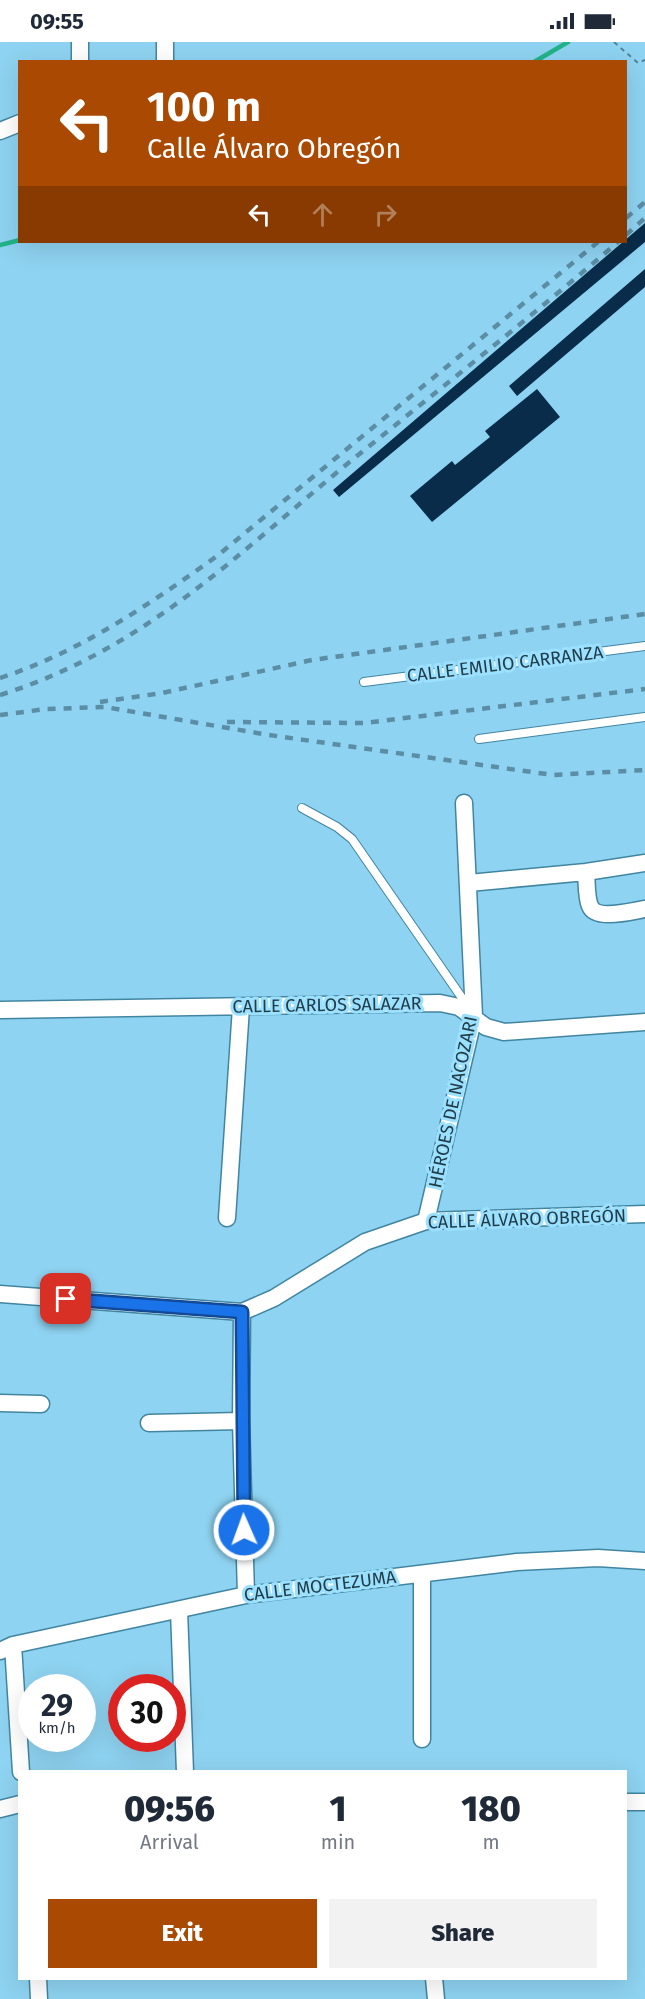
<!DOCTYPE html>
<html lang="en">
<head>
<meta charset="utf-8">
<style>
	body { margin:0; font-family:"Fira Sans",sans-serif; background:#f2f2f3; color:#1f2937; height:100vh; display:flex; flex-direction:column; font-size:22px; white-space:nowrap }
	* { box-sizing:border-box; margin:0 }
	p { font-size:20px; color:#747a83 }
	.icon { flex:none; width:33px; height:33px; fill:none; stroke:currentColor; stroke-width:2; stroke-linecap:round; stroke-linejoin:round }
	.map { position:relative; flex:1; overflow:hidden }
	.drawer { position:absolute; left:18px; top:1728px; width:609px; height:210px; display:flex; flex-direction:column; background:#fff; border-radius:0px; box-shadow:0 6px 24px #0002 }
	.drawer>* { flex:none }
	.banner { position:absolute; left:18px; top:18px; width:609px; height:183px; border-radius:0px; box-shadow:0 6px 24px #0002; background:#aa4902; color:#fff; overflow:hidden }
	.speed { position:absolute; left:18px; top:1632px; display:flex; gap:12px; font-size:30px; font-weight:700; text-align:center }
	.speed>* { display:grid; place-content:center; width:78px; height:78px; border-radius:50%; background:#fff; box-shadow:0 6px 24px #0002; line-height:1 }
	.speed small { font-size:15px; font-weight:400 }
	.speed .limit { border:9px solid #d22; background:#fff; color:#111 }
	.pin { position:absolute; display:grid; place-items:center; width:51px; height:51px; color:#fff; margin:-26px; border-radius:12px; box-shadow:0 3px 9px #0006 }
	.me { position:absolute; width:66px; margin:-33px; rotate:358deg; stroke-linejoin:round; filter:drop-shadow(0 0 4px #0008) }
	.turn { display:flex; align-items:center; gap:21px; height:126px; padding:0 30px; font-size:27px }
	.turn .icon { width:78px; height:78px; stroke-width:2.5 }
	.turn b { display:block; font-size:42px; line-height:51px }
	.lanes { display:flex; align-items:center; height:57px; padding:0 30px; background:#0003; justify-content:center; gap:30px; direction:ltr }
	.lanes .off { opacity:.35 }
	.eta { display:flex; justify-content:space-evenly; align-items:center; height:102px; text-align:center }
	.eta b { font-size:36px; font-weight:800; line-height:42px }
	.cta { display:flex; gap:12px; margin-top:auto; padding:12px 30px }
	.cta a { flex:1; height:69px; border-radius:0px; background:#aa4902; color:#fff; font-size:24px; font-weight:800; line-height:69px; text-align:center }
	.cta a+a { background:#f2f2f3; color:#1f2937 }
	.status { display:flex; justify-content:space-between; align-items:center; height:42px; padding:0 30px; background:#fff; direction:ltr }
	.status svg { height:16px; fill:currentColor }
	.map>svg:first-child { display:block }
</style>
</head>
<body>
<div class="status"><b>09:55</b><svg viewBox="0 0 49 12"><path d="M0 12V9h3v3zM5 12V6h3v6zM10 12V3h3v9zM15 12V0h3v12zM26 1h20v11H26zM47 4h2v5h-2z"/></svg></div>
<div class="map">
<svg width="645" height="1957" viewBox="0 0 645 1957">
	<rect width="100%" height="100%" fill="#8ed3f1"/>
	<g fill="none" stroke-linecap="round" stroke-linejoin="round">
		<path stroke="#22b388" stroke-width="4.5" d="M534,20L568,0
			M0,203L20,198"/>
	</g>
	<path fill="#082c49" d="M645,181V200L339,455L333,448Z
		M645,227V245L517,354L509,344Z
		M537,347L560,375L432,480L410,454L452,419L455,423L490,395L485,389Z"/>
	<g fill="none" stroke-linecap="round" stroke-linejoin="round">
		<g stroke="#4185a1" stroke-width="10">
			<path id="lane" d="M364,640L645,604
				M479,697L645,675
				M302,766L337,785L352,797L469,966"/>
		</g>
		<g stroke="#4185a1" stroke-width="19">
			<path id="street" d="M165,0V20
				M80,20V0
				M0,89L20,81
				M586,830C587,840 586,855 590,864C596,879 632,869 645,867
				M469,841L586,830L645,821
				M0,968L440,961L459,965L486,985L504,990L645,980
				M227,1176L241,965
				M426,1179L474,974L464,761
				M0,1252L242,1270L274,1256L365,1200L426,1179L645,1172
				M242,1270L241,1379L246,1553
				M0,1361L41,1362
				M149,1381L241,1379
				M179,1568L185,1730
				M13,1603L21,1730
				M0,1609L13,1603L246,1553L517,1520L598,1516L645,1519
				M422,1697V1532
				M626,1760H645
				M0,1767L20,1762
				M38,1936L39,1957
				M434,1936L436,1957"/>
		</g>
		<path stroke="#538297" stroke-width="2" stroke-dasharray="4.5 4.5" stroke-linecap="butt" d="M614,0L638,21L645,18"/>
		<use href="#lane" stroke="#fff" stroke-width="8"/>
		<use href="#street" stroke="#fff" stroke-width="16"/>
		<path stroke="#5b8da4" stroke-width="4.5" stroke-dasharray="8 8" stroke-linecap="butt" d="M626,176L645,160
			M626,193L645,176
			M0,636C80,610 150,562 217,514L598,200
			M0,653C146,607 237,512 352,418C441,346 531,275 618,200
			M100,660L162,651L312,618L645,572
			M0,673L46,667L105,665L269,693L553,733L645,728
			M227,680L364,681L645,647"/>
	</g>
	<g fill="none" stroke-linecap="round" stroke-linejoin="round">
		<g stroke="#114b97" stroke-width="15">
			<path id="route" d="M66,1257L242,1270L244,1488"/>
		</g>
		<use href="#route" stroke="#1a73e8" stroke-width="10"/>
	</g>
	<g text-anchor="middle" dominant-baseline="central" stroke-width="6" stroke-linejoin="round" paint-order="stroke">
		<g font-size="18" fill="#213d4a" stroke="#9be1ff">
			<text transform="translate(505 622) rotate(-7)">CALLE EMILIO CARRANZA</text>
			<text transform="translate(327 963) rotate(-1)">CALLE CARLOS SALAZAR</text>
			<text transform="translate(453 1060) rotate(-78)">HÉROES DE NACOZARI</text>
			<text transform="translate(527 1177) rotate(-2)">CALLE ÁLVARO OBREGÓN</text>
			<text transform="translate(320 1544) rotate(-7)">CALLE MOCTEZUMA</text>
		</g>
	</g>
</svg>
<div class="speed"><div>29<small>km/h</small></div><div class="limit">30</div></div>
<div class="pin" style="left:66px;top:1257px;background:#d93025"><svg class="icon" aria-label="arrive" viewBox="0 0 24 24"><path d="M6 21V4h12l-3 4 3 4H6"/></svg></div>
<svg class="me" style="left:244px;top:1488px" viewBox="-20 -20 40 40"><circle r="17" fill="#1a73e8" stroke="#fff" stroke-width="3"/><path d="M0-11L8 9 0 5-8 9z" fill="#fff"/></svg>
<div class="banner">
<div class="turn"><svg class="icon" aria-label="left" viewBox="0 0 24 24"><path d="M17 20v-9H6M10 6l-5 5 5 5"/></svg><div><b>100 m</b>Calle Álvaro Obregón</div></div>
<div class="lanes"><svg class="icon" aria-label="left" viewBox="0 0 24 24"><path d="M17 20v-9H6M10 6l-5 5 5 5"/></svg><svg class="icon off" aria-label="ahead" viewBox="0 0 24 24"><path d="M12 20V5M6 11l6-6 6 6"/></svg><svg class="icon off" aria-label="right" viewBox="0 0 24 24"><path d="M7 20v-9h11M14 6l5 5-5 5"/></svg></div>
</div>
<section class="drawer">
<div class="eta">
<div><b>09:56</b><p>Arrival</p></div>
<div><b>1</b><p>min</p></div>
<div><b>180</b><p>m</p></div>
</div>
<div class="cta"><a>Exit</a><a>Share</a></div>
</section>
</div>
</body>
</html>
